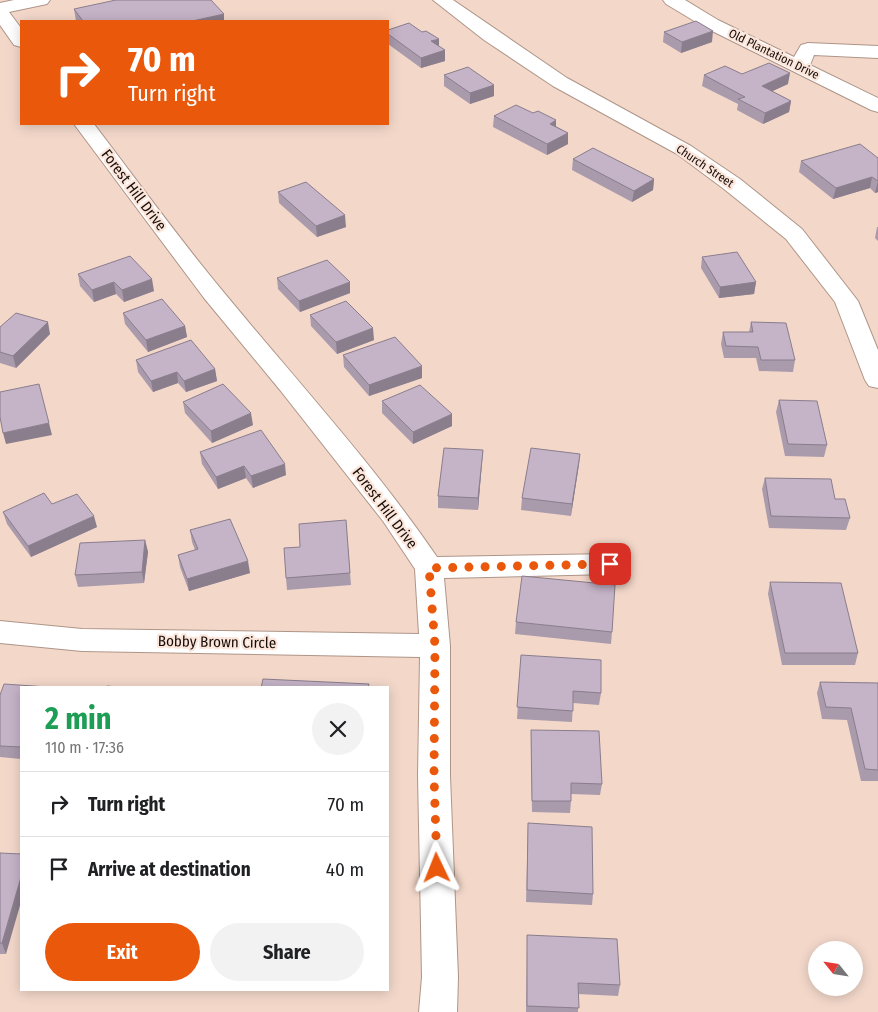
<!DOCTYPE html>
<html lang="en">
<head>
<meta charset="utf-8">
<style>
	body { margin:0; font-family:"Fira Sans Condensed",sans-serif; background:#f2f2f2; color:#202124; height:100vh; display:flex; flex-direction:column; font-size:19px; white-space:nowrap }
	* { box-sizing:border-box; margin:0 }
	p { font-size:16px; color:#757577 }
	.icon { flex:none; width:28px; height:28px; fill:none; stroke:currentColor; stroke-width:2; stroke-linecap:round; stroke-linejoin:round }
	.map { position:relative; flex:1; overflow:hidden }
	.details { position:absolute; left:20px; top:686px; width:369px; height:305px; display:flex; flex-direction:column; background:#fff; border-radius:0px; box-shadow:0 2px 12px #0003 }
	.details>* { flex:none }
	.hud { position:absolute; left:20px; top:20px; width:369px; height:105px; border-radius:0px; box-shadow:0 2px 12px #0003; background:#ea580c; color:#fff; overflow:hidden }
	.needle { width:32px; rotate:300deg }
	.fabs { position:absolute; left:808px; top:941px; display:grid; gap:10px }
	.fabs a { display:grid; place-items:center; width:55px; height:55px; border-radius:50%; background:#fff; box-shadow:0 2px 12px #0003; font-size:25px }
	.pin { position:absolute; display:grid; place-items:center; width:42px; height:42px; color:#fff; margin:-21px; border-radius:10px; box-shadow:0 2px 8px #0006 }
	.me { position:absolute; width:55px; margin:-28px; rotate:358deg; stroke-linejoin:round; filter:drop-shadow(0 0 4px #0008) }
	.turn { display:flex; align-items:center; gap:18px; height:105px; padding:0 25px; font-size:22px }
	.turn .icon { width:65px; height:65px; stroke-width:2.5 }
	.turn b { display:block; font-size:35px; line-height:42px }
	.round { display:grid; place-items:center; flex:none; width:52px; height:52px; border-radius:26px; background:#f2f2f2 }
	.head { display:flex; align-items:center; justify-content:space-between; height:85px; padding:0 25px }
	h1 { font-size:30px; font-weight:700; line-height:38px; color:#1e9e55 }
	.action { display:flex; gap:10px; margin-top:auto; padding:10px 25px }
	.action a { flex:1; height:58px; border-radius:30px; background:#ea580c; color:#fff; font-size:20px; font-weight:700; line-height:58px; text-align:center }
	.action a+a { background:#f2f2f2; color:#202124 }
	ul { padding:0; list-style:none }
	li { display:flex; align-items:center; gap:15px; height:65px; padding:0 25px; border-top:1px solid #e0e0e0 }
	li div { flex:1 }
	li b { display:block; font-size:19px }
	li em { font-style:normal }
	.map>svg:first-child { display:block }
</style>
</head>
<body>
<div class="map">
<svg width="878" height="1012" viewBox="0 0 878 1012">
	<rect width="100%" height="100%" fill="#f3d8ca"/>
	<g fill="none" stroke-linecap="round" stroke-linejoin="round">
		<g stroke="#ae9588" stroke-width="2">
			<path id="minor" d="M14,0H50L47,4L9,12L21,28V47L14,45L0,25V3Z
				M433,0H453L567,78L691,146L740,179L802,229L858,301L878,350V388L869,386L865,380L835,302L786,239L724,189L677,154L553,86L484,40Z
				M663,0H685L718,20L794,57L801,45L808,43L878,46V58L814,55L810,65L878,98V112L871,110L706,28L666,4Z
				M74,124H94C136,179 177,236 221,289C294,378 372,462 437,557L610,554L620,557L624,564L620,571L610,574L444,578L450,646V776L458,977L457,1012H419L422,977L418,776L420,657L82,651L0,643V621L82,629L419,634L415,569L383,521L280,390L204,298Z"/>
		</g>
		<use href="#minor" fill="#fff" fill-rule="evenodd"/>
	</g>
	<path fill="#a99aac" d="M74,9L224,21H76Z
		M388,30L439,46L445,61L421,68L388,44Z
		M664,32L712,42L681,53L663,42Z
		M742,74L788,84L772,91L791,101L789,112L763,124L737,110L738,104L702,86L704,75Z
		M444,75L494,96L470,104L444,86Z
		M533,113L568,133V144L547,155L493,127L494,116Z
		M878,158V192L875,193L870,188L833,199L799,172L801,161Z
		M573,159L654,179L653,190L632,202L572,170Z
		M278,192L346,227L317,237L279,203Z
		M877,227H878V241L875,238Z
		M702,257L756,282L754,294L719,298L701,268Z
		M78,274L154,291L124,302L116,294L94,302L80,286Z
		M277,278L350,293L300,312L278,289Z
		M123,313L185,326L187,337L148,352L125,324Z
		M310,315L374,340L337,354L311,326Z
		M751,322L795,360L793,372L759,371L756,358H724L721,344L723,332H749Z
		M0,327L50,334L16,368L0,363Z
		M343,355L422,378L369,396L344,367Z
		M136,360L215,369L217,381L186,392L178,383L153,392L138,372Z
		M779,400L827,445L824,457L785,456L776,412Z
		M382,401L452,426L413,444L382,413Z
		M183,402L253,425L212,443L185,413Z
		M483,450L478,510L438,508V496Z
		M200,452L286,475L253,488L246,478L218,489L202,464Z
		M580,454L571,516L521,510L522,498Z
		M765,478L835,499L850,518L846,530L769,528L762,489Z
		M52,504L97,527L31,557L7,524L3,512Z
		M346,520L351,585L287,590L286,578L300,547Z
		M190,530L250,573L189,591L180,567L178,555L195,550L192,542Z
		M145,540L148,552L144,583L78,587L75,575Z
		M770,582L858,653L855,665H782L768,594Z
		M516,622L612,632L611,644L515,634Z
		M521,655L601,693L599,705L573,703L572,722L517,719Z
		M820,682L878,683V781H861L847,720L822,719L817,693Z
		M21,688V759L0,757V695Z
		M531,730L602,784L600,795L571,794V801L570,813L532,812L531,741Z
		M528,823L593,894L592,905L526,902Z
		M0,853L6,954H0Z
		M527,935L620,985L618,996L578,994V1012H526L527,946Z"/>
	<path fill="#8a7d8c" d="M224,14V21H192Z
		M713,31L712,42L681,53L682,42Z
		M439,39V49L431,41Z
		M445,50V61L421,68V58Z
		M790,73L788,84L760,97L762,86Z
		M494,85V96L470,104V93Z
		M791,101L789,112L763,124L765,113Z
		M556,120V131L550,124Z
		M568,133V144L547,155V144Z
		M872,177L870,188L833,199L836,188Z
		M654,179L653,190L632,202L634,191Z
		M878,181V192L875,193Z
		M345,215L346,227L317,237L316,226Z
		M152,279L154,291L124,302L122,290Z
		M114,282L116,294L94,302L92,290Z
		M350,282V293L300,312L299,301Z
		M756,282L754,294L719,298L720,287Z
		M48,322L50,334L16,368L13,356Z
		M185,326L187,337L148,352L146,340Z
		M373,328L374,340L337,354L336,342Z
		M422,366V378L369,396V385Z
		M215,369L217,381L186,392L184,381Z
		M177,372L178,383L153,392L151,381Z
		M251,413L253,425L212,443L211,431Z
		M452,414V426L413,444V432Z
		M49,423L52,435L6,444L3,433Z
		M483,450L478,510V498Z
		M580,454L579,465L571,516L572,504Z
		M285,464L286,475L253,488L251,476Z
		M244,466L246,478L218,489L216,477Z
		M94,516L97,527L31,557L28,546Z
		M145,540L148,552L144,583L142,572Z
		M248,561L250,573L189,591L187,579Z
		M21,877V902L6,954L2,943Z"/>
	<path fill="#c5b3c8" stroke="#8a7d8c" d="M116,0H211L224,14L192,21H83L74,9Z
		M696,21L713,31L682,42L664,32Z
		M409,23L422,32L426,31L439,39L431,41L445,50L421,58L388,34V30Z
		M769,63L790,73L762,86L791,101L765,113L738,99L745,97L704,75L725,66L742,74Z
		M468,67L494,85L470,93L444,75Z
		M516,105L533,113L538,111L556,120L550,124L568,133L547,144L494,116Z
		M860,144L878,158V181L872,177L836,188L801,161Z
		M593,148L654,179L634,191L573,159Z
		M306,182L345,215L316,226L278,192Z
		M737,252L756,282L720,287L702,257Z
		M130,256L152,279L122,290L114,282L92,290L78,274Z
		M327,260L350,282L299,301L277,278Z
		M162,299L185,326L146,340L123,313Z
		M346,301L373,328L336,342L310,315Z
		M16,313L48,322L13,356L0,352V327Z
		M751,322L786,323L795,360H761L758,347L726,346L723,332H753Z
		M395,337L422,366L369,385L343,355Z
		M191,340L215,369L184,381L177,372L151,381L136,360Z
		M39,384L49,423L3,433L0,417V392Z
		M223,384L251,413L211,431L183,402Z
		M420,385L452,414L413,432L382,401Z
		M779,400L817,401L827,445L788,444Z
		M261,430L285,464L251,476L244,466L216,477L200,452Z
		M444,448L483,450L478,498L438,496Z
		M531,448L580,454L572,504L522,498Z
		M765,478L831,479L835,499H845L850,518L771,516Z
		M44,493L52,504L77,494L94,516L28,546L3,512Z
		M230,519L248,561L187,579L178,555L198,549L190,530Z
		M346,520L350,573L286,578L284,548L300,547L299,524Z
		M145,540L142,572L75,575L80,543Z
		M522,576L615,585L612,632L516,622Z
		M770,582L841,583L858,653H785Z
		M521,655L601,660V693L573,691V711L517,707Z
		M263,679L369,684L368,688H261Z
		M820,682L878,683V770L865,769L851,708L826,707Z
		M4,684L62,688H21V747L0,746V695Z
		M107,686L127,688H107Z
		M531,730L599,731L602,784L571,783V801H532Z
		M528,823L592,827L593,894L527,890Z
		M0,853L21,854V877L2,943H0Z
		M527,935L617,939L620,985L578,983L579,1008L527,1006Z"/>
	<g fill="none" stroke-linecap="round" stroke-linejoin="round">
		<path stroke="#ea580c" stroke-width="9" stroke-dasharray="0 16.2" d="M437,868L434,776L435,646L429,568L610,564"/>
	</g>
	<g text-anchor="middle" dominant-baseline="central" stroke-width="4.5" stroke-linejoin="round" paint-order="stroke">
		<g font-size="12" fill="#160d09" stroke="#fce6db">
			<text transform="translate(774 54) rotate(26)">Old Plantation Drive</text>
			<text transform="translate(705 166) rotate(34)">Church Street</text>
		</g>
		<g font-size="15" fill="#160d09" stroke="#fce6db">
			<text transform="translate(134 190) rotate(53)">Forest Hill Drive</text>
			<text transform="translate(385 508) rotate(53)">Forest Hill Drive</text>
			<text transform="translate(217 642) rotate(1)">Bobby Brown Circle</text>
		</g>
	</g>
</svg>
<div class="fabs">
<a><svg class="needle" viewBox="-14 -14 28 28"><path d="M0-13l5 13h-10z" fill="#e53935"/><path d="M0 13l5-13h-10z" fill="#757577"/></svg></a>
</div>
<div class="pin" style="left:610px;top:564px;background:#d93025"><svg class="icon" aria-label="arrive" viewBox="0 0 24 24"><path d="M6 21V4h12l-3 4 3 4H6"/></svg></div>
<svg class="me" style="left:437px;top:868px" viewBox="-20 -20 40 40"><path d="M0-17L14 15 0 8-14 15z" fill="#ea580c" stroke="#fff" stroke-width="4"/></svg>
<div class="hud">
<div class="turn"><svg class="icon" aria-label="right" viewBox="0 0 24 24"><path d="M7 20v-9h11M14 6l5 5-5 5"/></svg><div><b>70 m</b>Turn right</div></div>
</div>
<section class="details">
<div class="head"><div><h1>2 min</h1><p>110 m · 17:36</p></div><a class="round"><svg class="icon" aria-label="close" viewBox="0 0 24 24"><path d="M6 6l12 12M18 6L6 18"/></svg></a></div>
<ul>
<li><svg class="icon" aria-label="right" viewBox="0 0 24 24"><path d="M7 20v-9h11M14 6l5 5-5 5"/></svg><div><b>Turn right</b></div><em>70 m</em></li>
<li><svg class="icon" aria-label="arrive" viewBox="0 0 24 24"><path d="M6 21V4h12l-3 4 3 4H6"/></svg><div><b>Arrive at destination</b></div><em>40 m</em></li>
</ul>
<div class="action"><a>Exit</a><a>Share</a></div>
</section>
</div>
</body>
</html>
